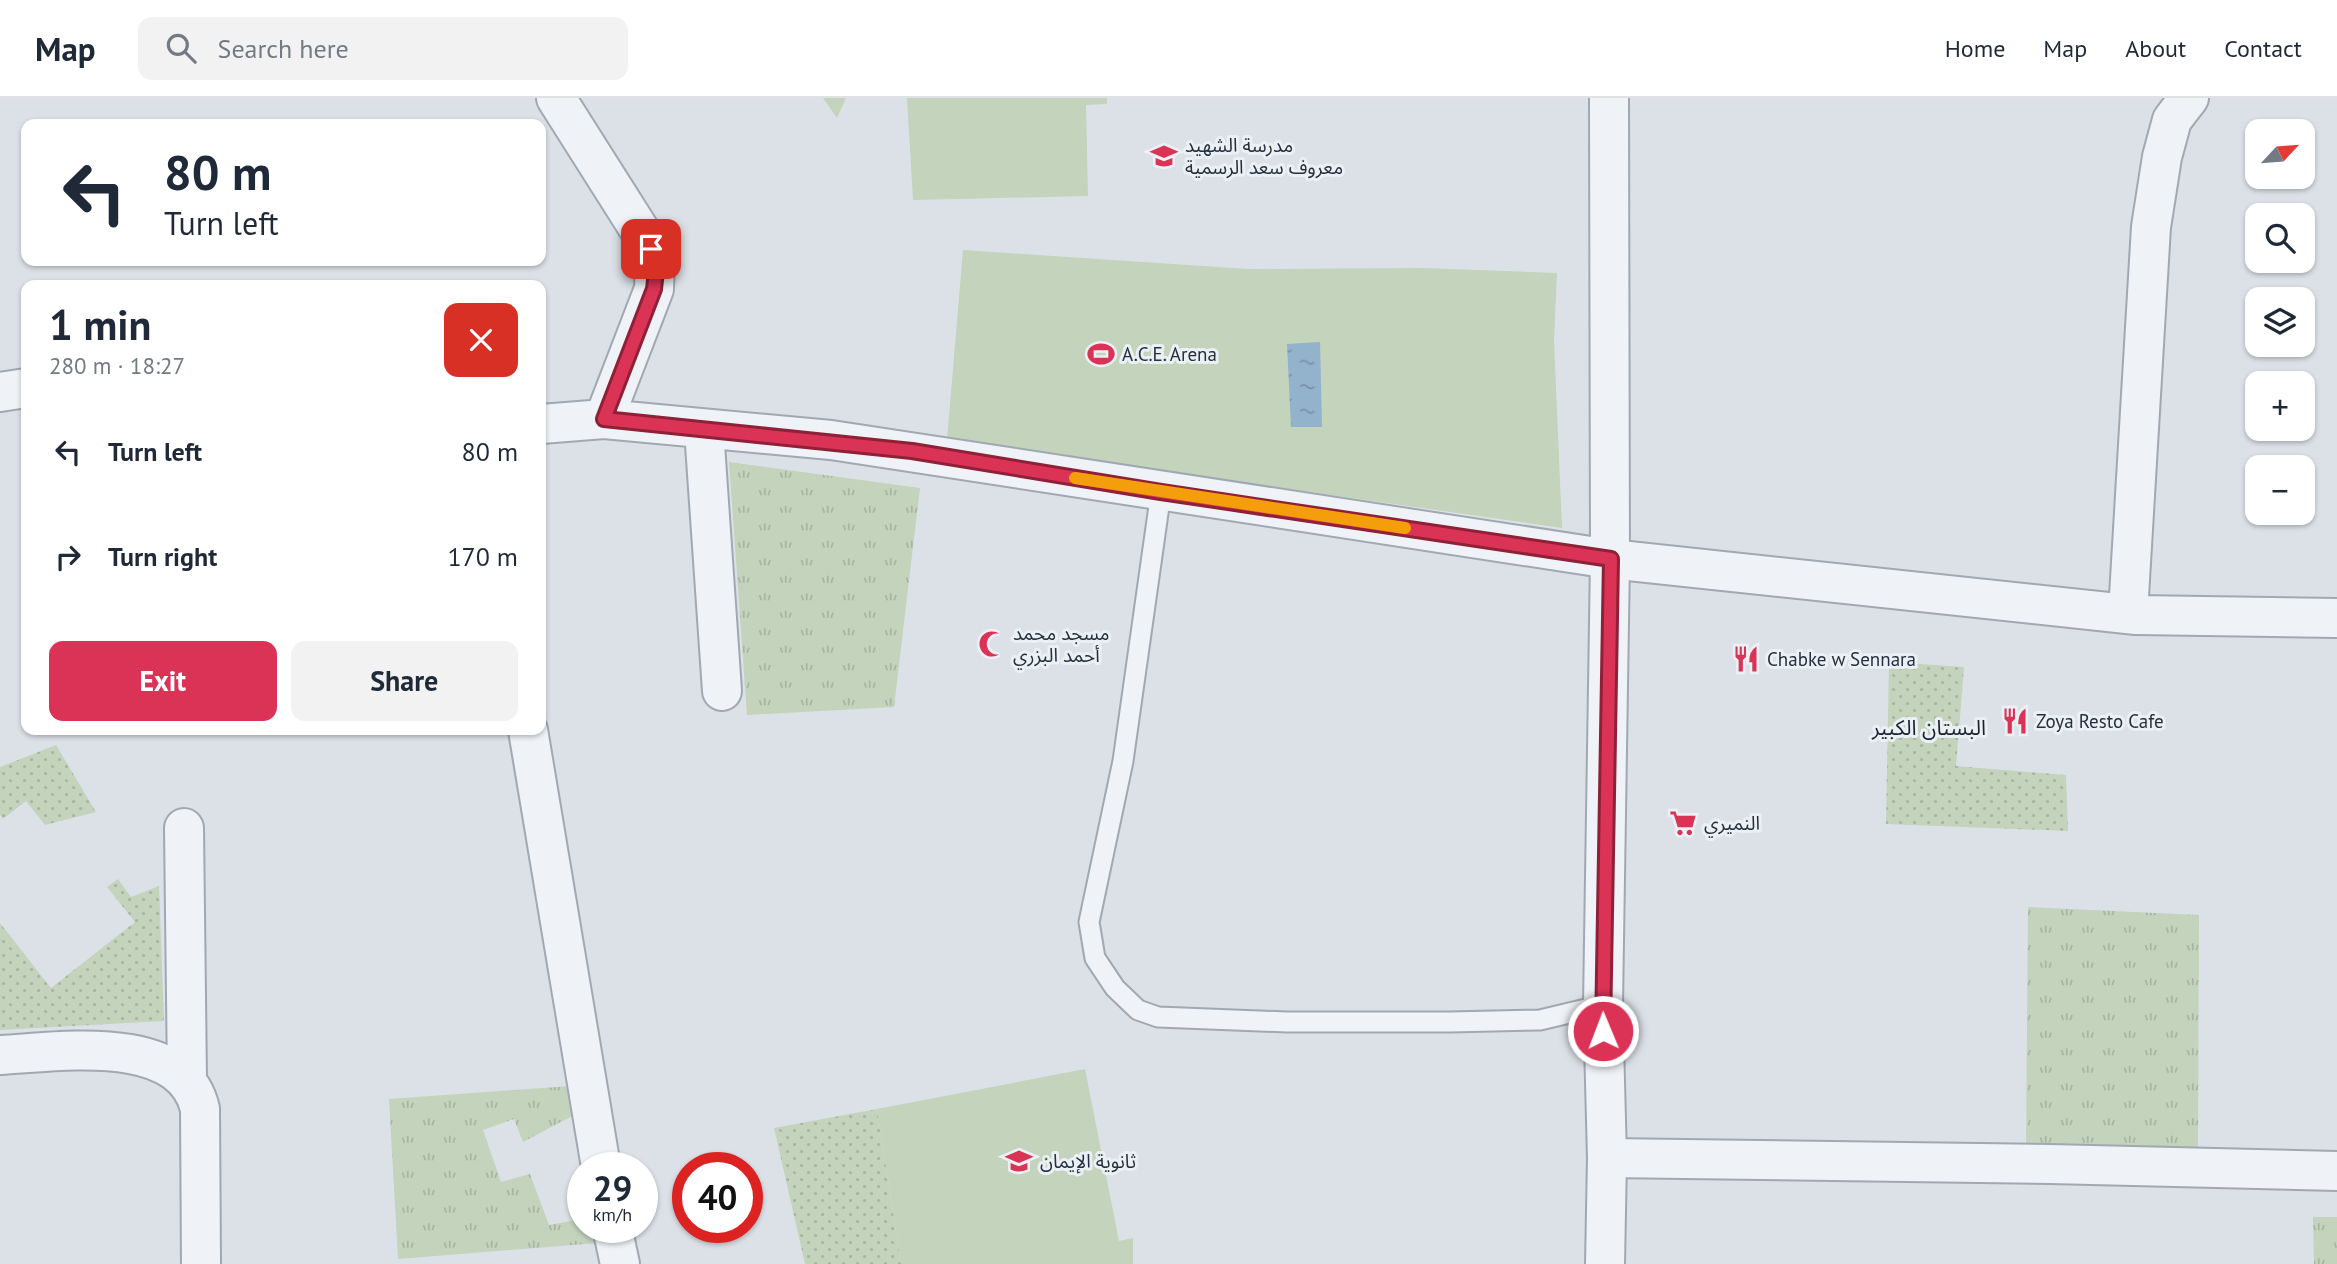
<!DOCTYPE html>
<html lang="en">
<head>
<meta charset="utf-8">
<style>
	body { margin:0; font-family:"PT Sans","Noto Sans Arabic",sans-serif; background:#f2f2f3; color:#1f2937; height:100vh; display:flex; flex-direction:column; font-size:26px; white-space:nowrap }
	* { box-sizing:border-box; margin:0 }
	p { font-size:23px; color:#747a83 }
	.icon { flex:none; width:38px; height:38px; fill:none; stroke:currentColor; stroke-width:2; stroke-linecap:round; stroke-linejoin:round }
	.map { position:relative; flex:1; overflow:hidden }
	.panel { position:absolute; left:21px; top:182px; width:525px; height:455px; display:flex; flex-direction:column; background:#fff; border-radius:14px; box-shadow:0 2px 5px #0004 }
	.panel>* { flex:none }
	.guide { position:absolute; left:21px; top:21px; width:525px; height:147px; border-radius:14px; box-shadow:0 2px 5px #0004; background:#fff; color:#1f2937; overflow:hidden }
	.needle { width:46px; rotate:64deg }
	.buttons { position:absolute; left:2245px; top:21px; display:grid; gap:14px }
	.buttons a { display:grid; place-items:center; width:70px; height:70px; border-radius:14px; background:#fff; box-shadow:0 2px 5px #0004; font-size:35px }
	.speed { position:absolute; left:567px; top:1054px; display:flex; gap:14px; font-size:35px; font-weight:700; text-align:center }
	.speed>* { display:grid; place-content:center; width:91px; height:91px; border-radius:50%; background:#fff; box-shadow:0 2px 5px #0004; line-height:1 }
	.speed small { font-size:18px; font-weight:400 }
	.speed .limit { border:10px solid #d22; background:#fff; color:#111 }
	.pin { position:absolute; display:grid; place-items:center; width:60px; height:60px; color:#fff; margin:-30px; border-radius:14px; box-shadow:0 4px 10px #0006 }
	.me { position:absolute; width:77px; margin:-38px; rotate:359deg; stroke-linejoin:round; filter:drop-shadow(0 0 5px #0008) }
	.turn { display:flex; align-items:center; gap:24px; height:147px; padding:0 28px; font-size:32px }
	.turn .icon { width:91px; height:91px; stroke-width:2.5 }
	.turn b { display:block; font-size:49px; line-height:60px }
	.round { display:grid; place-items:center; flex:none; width:74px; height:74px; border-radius:14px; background:#f2f2f3 }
	.headline { display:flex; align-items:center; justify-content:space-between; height:119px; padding:0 28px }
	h1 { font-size:42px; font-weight:800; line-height:52px }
	.button { display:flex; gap:14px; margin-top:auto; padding:14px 28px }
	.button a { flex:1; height:80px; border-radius:14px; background:#db3356; color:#fff; font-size:28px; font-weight:800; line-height:80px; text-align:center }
	.button a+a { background:#f2f2f3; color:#1f2937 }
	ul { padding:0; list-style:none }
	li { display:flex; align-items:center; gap:21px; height:105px; padding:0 28px }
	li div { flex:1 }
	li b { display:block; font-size:26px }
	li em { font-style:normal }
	header { display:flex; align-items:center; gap:42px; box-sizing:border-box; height:98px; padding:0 35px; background:#fff; border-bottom:2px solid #e0e1e3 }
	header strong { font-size:33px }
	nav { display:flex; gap:38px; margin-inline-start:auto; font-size:24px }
	.search { width:490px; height:63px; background:#f2f2f3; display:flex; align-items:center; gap:18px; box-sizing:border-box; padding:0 24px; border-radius:14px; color:#747a83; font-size:26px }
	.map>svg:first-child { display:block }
</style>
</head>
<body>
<header>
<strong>Map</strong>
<div class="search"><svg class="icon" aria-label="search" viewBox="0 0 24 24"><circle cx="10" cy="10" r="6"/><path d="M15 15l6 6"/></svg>Search here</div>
<nav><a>Home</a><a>Map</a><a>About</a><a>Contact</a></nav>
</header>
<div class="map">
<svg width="2337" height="1166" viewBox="0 0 2337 1166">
	<defs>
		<pattern id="grass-tufts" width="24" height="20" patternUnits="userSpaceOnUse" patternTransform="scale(1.75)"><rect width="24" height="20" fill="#c3d3bc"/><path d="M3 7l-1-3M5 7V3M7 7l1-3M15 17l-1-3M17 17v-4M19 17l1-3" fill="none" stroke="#a7b5a3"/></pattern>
		<pattern id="garden-dots" width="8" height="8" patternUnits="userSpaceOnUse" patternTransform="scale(1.75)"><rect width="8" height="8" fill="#c3d3bc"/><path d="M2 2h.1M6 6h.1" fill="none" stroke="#a7b5a3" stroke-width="1.8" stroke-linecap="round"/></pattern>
		<pattern id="water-ripples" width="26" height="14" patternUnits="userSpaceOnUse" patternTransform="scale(1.75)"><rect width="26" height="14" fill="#93b2cc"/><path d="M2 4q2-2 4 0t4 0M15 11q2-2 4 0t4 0" fill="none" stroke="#7891a7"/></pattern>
	</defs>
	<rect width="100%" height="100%" fill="#dce1e8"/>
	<path fill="url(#grass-tufts)" d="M729,364L920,390L894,609L747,617Z
		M2028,809L2199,817L2198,1053L2026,1049Z
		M571,988L578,1015L523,1044L514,1021L483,1032L501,1084L530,1076L549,1127L583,1121V1129H597L598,1145L398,1161L389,1001Z
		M2313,1119H2337V1166H2314Z"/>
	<path fill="#c3d3bc" d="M823,0H846L837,20Z
		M907,0H1107V6L1086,7L1088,98L913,102Z
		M963,152L1248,171L1424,170L1557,175L1554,243L1562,430L947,342Z
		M1085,971L1119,1143L1133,1140V1166H901L877,1011Z"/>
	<path fill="url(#garden-dots)" d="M1889,564L1964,569L1956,668L2066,677L2068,733L1886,726Z
		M56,647L96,714L45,727L26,703L3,721L0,717V669Z
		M118,781L131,799L159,788L164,923L0,932V825L51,890L135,824L107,789Z
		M877,1011L901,1166H805L774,1030Z"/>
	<path fill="url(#water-ripples)" d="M1320,244L1322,329H1291L1287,246Z"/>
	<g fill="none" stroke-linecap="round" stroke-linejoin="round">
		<g stroke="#a1a8b2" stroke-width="23">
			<path id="service" d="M1161,394L1123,663L1089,824L1095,860L1115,890L1138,912L1158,919L1287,924H1450L1540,922L1603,907"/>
		</g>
		<g stroke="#a1a8b2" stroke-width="42">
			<path id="minor" d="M556,0L644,139L655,162L654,191L604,321
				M0,294L26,290
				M541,326L604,321L831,342L1610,461L2136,517L2337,520
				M704,332L722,593
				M2128,515L2151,129L2162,59L2172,22L2189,0
				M528,632L601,1069
				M184,730L187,981
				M0,957C60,954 182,934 200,1011L201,1166
				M1607,1060L2050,1066L2337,1073
				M612,1129L620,1166"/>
		</g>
		<g stroke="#a1a8b2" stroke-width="42">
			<path id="tertiary" d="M1605,1166L1607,1060L1603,907L1610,461L1609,0"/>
		</g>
		<use href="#service" stroke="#eff2f6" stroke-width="19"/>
		<use href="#minor" stroke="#eff2f6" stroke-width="38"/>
		<use href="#tertiary" stroke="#eff2f6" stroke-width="38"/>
	</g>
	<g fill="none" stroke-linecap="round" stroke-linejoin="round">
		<g stroke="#8e2138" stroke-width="18">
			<path id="route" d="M651,151L656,173L654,191L604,321L912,353L1161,394L1611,461L1603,933"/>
		</g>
		<use href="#route" stroke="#db3356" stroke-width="12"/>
		<path stroke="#f59e0b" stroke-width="12" d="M1075,380L1405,430"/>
	</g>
	<defs>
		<g id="school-bare" transform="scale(2.1)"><path d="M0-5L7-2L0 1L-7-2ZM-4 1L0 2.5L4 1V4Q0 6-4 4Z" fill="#db3356" stroke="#ebf0f5" stroke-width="2.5" paint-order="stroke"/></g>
		<g id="stadium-bare" transform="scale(2.1)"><path d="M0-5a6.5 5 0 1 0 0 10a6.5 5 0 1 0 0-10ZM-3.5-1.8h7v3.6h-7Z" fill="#db3356" stroke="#ebf0f5" stroke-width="2.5" paint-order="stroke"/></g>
		<g id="mosque-bare" transform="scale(2.1)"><path d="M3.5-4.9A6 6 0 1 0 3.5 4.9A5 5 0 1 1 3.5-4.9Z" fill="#db3356" stroke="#ebf0f5" stroke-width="2.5" paint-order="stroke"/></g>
		<g id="restaurant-bare" transform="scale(2.1)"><path d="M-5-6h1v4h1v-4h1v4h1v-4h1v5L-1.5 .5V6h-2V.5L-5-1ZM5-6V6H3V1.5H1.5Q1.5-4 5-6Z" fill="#db3356" stroke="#ebf0f5" stroke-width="2.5" paint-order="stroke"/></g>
		<g id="supermarket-bare" transform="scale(2.1)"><path d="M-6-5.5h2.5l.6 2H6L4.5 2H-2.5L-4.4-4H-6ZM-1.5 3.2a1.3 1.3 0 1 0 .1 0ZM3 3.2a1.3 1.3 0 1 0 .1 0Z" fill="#db3356" stroke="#ebf0f5" stroke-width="2.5" paint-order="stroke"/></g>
	</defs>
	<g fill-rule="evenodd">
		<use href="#school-bare" x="1164" y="58"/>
		<use href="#stadium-bare" x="1101" y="256"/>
		<use href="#mosque-bare" x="992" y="546"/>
		<use href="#restaurant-bare" x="1746" y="561"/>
		<use href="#restaurant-bare" x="2015" y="623"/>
		<use href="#supermarket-bare" x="1683" y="725"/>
		<use href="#school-bare" x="1019" y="1063"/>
	</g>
	<g text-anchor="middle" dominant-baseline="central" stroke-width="6" stroke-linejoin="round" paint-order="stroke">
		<g font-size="19" fill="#24303f" stroke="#ebf0f5" text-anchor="start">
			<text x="1185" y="47">مدرسة الشهيد<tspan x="1185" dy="22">معروف سعد الرسمية</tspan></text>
			<text x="1122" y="256">A.C.E. Arena</text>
			<text x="1013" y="535">مسجد محمد<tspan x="1013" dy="22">أحمد البزري</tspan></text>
			<text x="1767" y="561">Chabke w Sennara</text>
			<text x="2036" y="623">Zoya Resto Cafe</text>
			<text x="1704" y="725">النميري</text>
			<text x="1040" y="1063">ثانوية الإيمان</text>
		</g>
		<g font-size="21" fill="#172130" stroke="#ebf0f5">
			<text x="1929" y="629">البستان الكبير</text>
		</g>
	</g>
</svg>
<div class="buttons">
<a><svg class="needle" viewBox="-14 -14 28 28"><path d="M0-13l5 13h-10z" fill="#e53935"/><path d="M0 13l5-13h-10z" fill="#747a83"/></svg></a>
<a><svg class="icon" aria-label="search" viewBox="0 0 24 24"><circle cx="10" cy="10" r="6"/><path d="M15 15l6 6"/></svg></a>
<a><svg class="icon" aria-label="layers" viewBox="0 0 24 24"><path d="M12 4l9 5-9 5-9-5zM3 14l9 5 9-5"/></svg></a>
<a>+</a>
<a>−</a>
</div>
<div class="speed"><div>29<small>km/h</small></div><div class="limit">40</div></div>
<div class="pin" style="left:651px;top:151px;background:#d93025"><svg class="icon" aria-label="arrive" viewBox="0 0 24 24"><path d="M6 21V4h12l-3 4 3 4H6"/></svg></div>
<svg class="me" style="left:1603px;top:933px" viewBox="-20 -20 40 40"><circle r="17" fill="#db3356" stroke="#fff" stroke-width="3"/><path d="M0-11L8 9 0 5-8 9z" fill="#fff"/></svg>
<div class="guide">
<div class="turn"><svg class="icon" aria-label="left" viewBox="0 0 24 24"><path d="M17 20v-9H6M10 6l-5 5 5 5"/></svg><div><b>80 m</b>Turn left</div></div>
</div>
<section class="panel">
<div class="headline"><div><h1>1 min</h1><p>280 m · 18:27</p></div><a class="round" style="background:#d93025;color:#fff"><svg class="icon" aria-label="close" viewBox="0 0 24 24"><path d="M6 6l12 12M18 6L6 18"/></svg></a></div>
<ul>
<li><svg class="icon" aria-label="left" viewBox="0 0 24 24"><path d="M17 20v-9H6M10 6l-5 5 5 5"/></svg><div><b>Turn left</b></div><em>80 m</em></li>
<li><svg class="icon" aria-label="right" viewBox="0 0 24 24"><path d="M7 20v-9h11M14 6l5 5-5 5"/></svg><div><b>Turn right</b></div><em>170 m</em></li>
</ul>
<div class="button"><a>Exit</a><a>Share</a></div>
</section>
</div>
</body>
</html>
